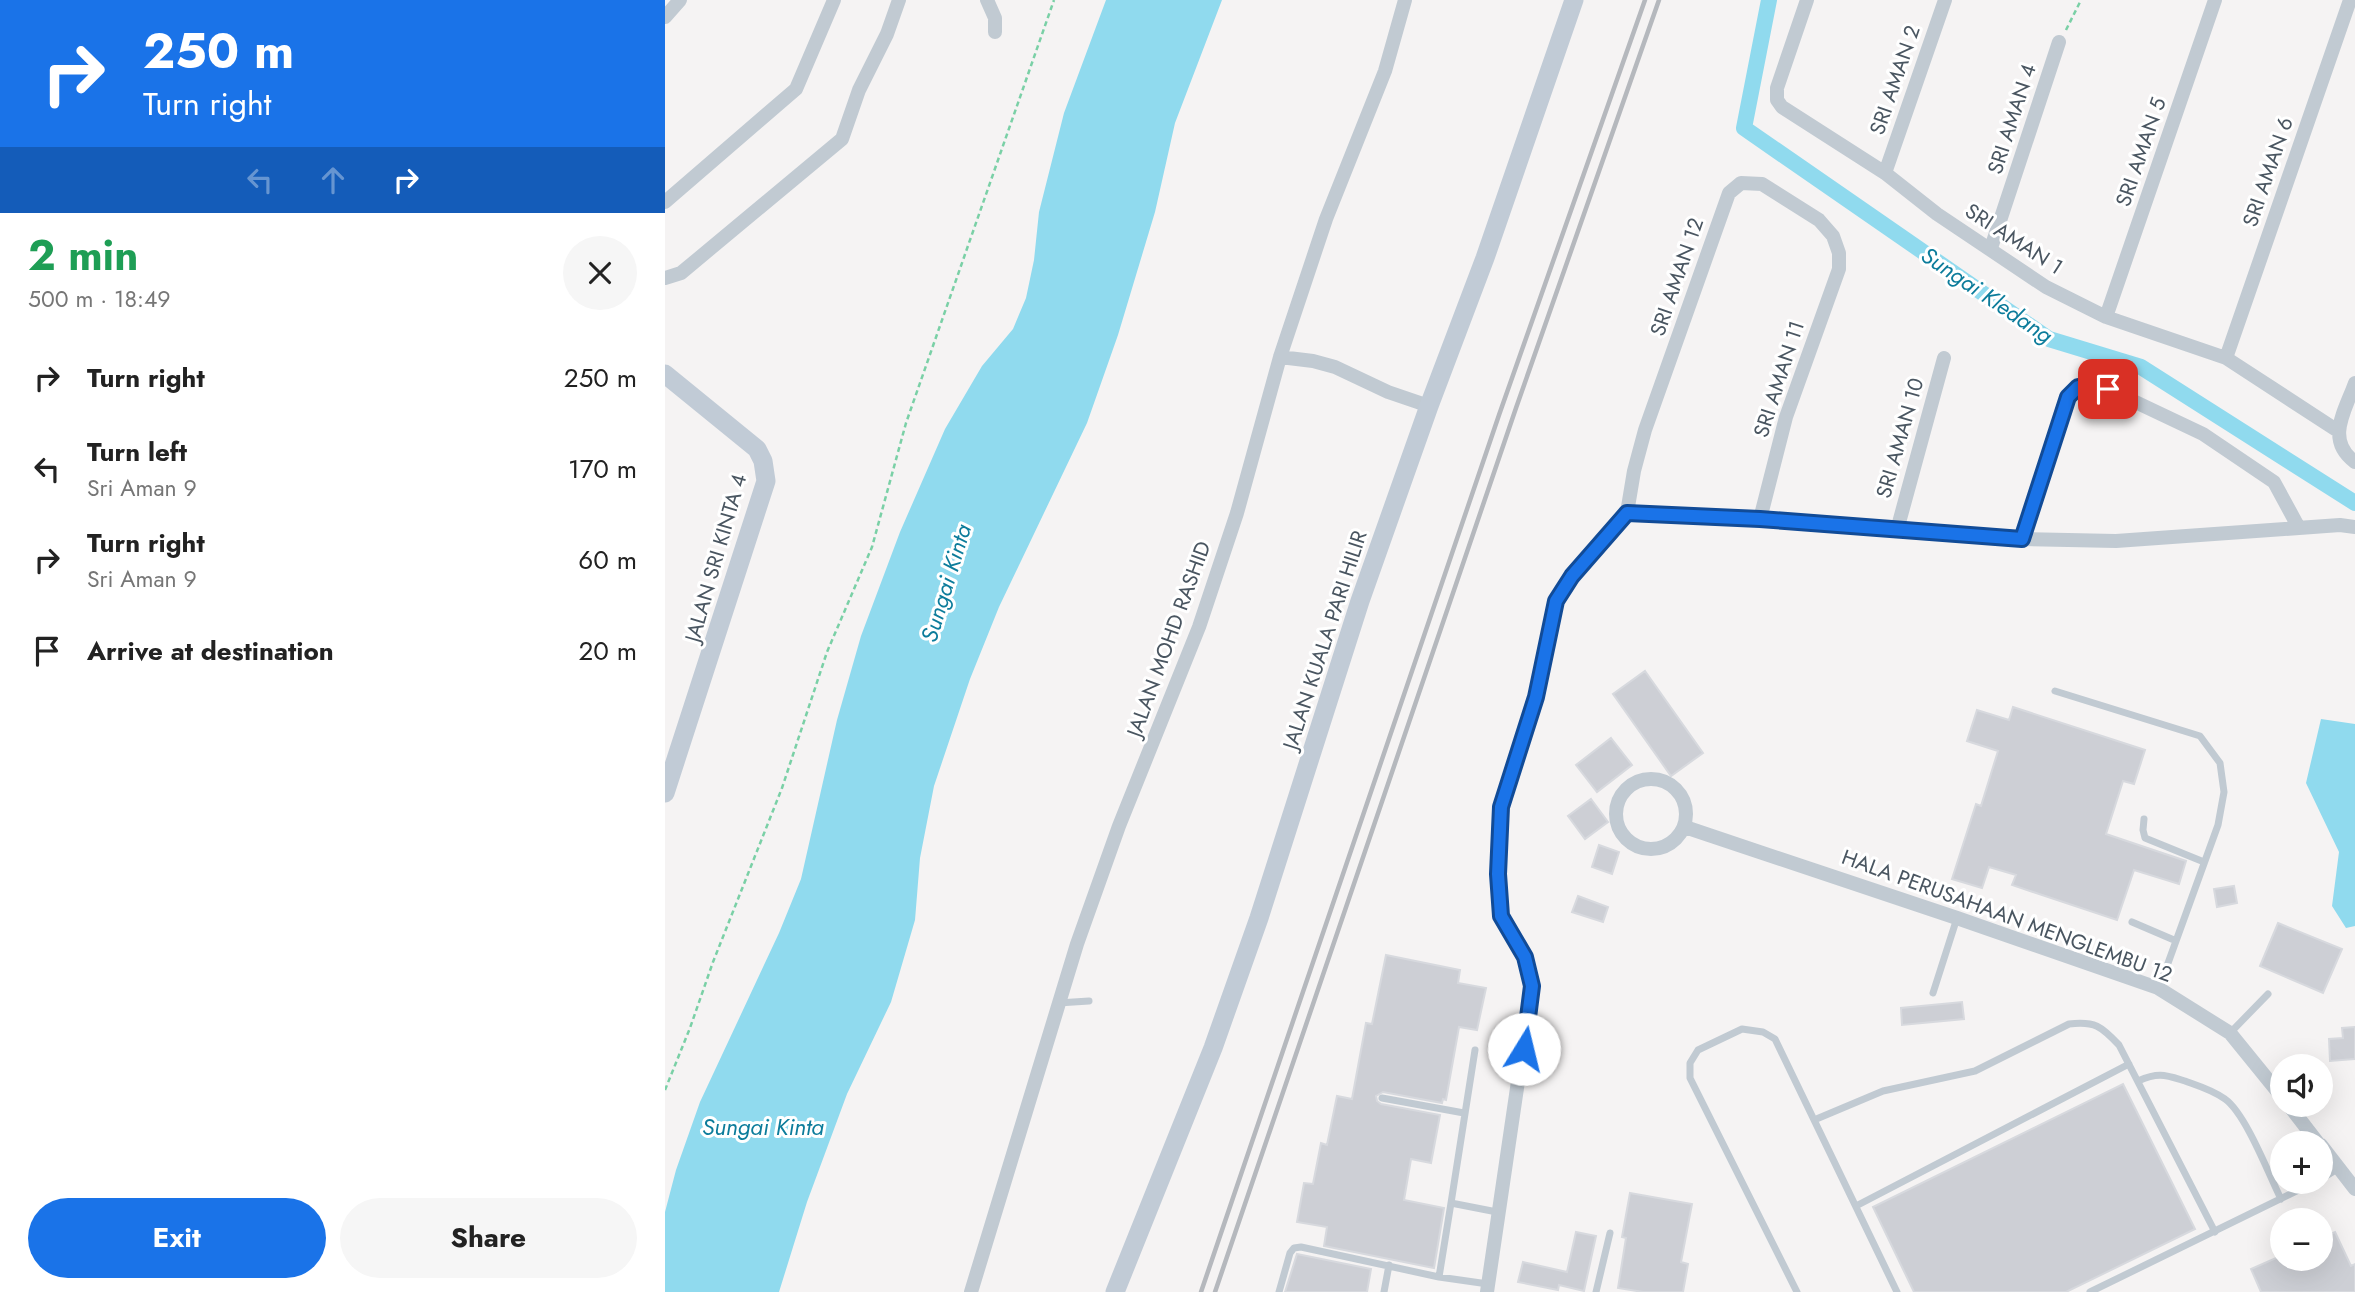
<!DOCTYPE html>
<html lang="en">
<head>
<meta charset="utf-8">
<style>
	body { margin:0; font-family:Jost,sans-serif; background:#f6f6f6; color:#222; height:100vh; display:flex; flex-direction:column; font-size:26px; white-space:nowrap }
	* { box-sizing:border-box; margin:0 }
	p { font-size:23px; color:#767676 }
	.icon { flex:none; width:38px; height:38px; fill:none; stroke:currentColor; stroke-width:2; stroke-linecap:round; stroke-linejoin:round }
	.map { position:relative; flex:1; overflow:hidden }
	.side { display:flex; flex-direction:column; background:#fff; width:665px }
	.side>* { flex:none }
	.hud { background:#1a73e8; color:#fff; overflow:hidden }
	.fabs { position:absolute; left:1605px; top:1054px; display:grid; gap:14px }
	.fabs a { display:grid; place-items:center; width:63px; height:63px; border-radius:50%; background:#fff; box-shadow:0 7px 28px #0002; font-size:35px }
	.pin { position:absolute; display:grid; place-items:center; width:60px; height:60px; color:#fff; margin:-30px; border-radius:14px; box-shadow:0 4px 10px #0006 }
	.me { position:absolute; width:77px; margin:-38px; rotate:9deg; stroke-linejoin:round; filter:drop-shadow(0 0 5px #0008) }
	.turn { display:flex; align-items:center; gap:24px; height:147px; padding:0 28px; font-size:32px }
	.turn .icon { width:91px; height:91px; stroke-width:2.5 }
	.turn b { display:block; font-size:49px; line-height:60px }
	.lanes { display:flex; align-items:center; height:66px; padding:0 28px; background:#0003; justify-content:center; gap:35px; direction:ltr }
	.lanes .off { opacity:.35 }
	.round { display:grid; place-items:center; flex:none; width:74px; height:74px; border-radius:37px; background:#f6f6f6 }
	.summary { display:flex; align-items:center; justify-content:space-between; height:119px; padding:0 28px }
	h1 { font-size:42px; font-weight:700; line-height:52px; color:#1e9e55 }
	.button { display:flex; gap:14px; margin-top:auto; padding:14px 28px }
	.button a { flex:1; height:80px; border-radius:42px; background:#1a73e8; color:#fff; font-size:28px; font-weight:700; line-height:80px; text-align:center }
	.button a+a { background:#f6f6f6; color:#222 }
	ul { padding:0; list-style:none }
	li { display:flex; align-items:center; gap:21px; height:91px; padding:0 28px }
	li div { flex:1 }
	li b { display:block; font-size:26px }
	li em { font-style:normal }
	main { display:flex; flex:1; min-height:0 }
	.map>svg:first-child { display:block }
</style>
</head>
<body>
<main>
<section class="side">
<div class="hud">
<div class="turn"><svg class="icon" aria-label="right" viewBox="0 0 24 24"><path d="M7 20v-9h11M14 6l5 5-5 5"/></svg><div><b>250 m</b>Turn right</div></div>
<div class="lanes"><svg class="icon off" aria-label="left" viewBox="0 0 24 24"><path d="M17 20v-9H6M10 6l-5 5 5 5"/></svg><svg class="icon off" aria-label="ahead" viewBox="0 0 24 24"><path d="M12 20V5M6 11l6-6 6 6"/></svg><svg class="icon" aria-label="right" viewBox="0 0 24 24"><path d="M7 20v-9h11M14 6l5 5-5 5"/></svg></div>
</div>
<div class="summary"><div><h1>2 min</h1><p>500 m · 18:49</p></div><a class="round"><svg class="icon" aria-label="close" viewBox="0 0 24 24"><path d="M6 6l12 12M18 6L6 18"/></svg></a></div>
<ul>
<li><svg class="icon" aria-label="right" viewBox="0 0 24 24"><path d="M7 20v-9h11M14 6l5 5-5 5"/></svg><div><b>Turn right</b></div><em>250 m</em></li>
<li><svg class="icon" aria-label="left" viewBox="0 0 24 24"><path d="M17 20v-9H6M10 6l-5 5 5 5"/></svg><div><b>Turn left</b><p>Sri Aman 9</p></div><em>170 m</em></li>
<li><svg class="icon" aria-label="right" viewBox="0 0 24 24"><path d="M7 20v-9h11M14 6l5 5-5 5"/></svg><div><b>Turn right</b><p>Sri Aman 9</p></div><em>60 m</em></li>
<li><svg class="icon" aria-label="arrive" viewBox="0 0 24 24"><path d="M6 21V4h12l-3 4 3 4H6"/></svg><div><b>Arrive at destination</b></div><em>20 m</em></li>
</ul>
<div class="button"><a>Exit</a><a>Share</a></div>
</section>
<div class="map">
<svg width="1690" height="1292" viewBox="0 0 1690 1292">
	<rect width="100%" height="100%" fill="#f5f3f3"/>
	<path fill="#90daee" d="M441,0H557L510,123L490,212L453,335L422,423L334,607L305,679L269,786L255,858L250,920L226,1002L182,1094L142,1202L114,1292H0V1212L11,1170L35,1102L114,933L136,879L172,720L196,636L235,532L280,429L317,366L348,329L361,298L369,260L374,212L399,113Z
		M1656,719L1690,724V926L1681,928L1667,906L1674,852L1641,783Z"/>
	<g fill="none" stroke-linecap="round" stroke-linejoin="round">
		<path stroke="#90daee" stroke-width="16" d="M1104,0L1079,128L1384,339L1476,367L1690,503"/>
	</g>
	<path fill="#cdcfd5" stroke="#d7d9de" stroke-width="2" d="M980,671L1038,753L1006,776L948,694Z
		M1348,707L1480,750L1469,784L1458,781L1441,834L1521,861L1514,884L1469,870L1452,920L1347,885L1351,875L1324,867L1317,888L1287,879L1311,804L1316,806L1333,751L1302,741L1312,710L1344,720Z
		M946,738L967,765L932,792L911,765Z
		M926,799L943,822L920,839L903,816Z
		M934,845L954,852L947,874L927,867Z
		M1569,886L1572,903L1552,907L1549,889Z
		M913,896L943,907L938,922L907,912Z
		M1613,923L1677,949L1658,993L1595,966Z
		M721,955L795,970L793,983L821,988L812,1030L794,1027L781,1100L778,1099L777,1103L718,1092L711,1096L712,1101L716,1104L775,1115L766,1163L746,1159L739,1200L779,1208L769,1268L659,1246L662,1227L632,1222L639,1183L648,1184L656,1143L662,1145L672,1096L687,1099L701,1023L707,1024Z
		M1297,1002L1299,1019L1237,1025L1236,1008Z
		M1690,1027V1059L1665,1061L1664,1039L1678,1038L1677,1028Z
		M1458,1084L1530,1229L1401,1292H1249L1208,1207Z
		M965,1193L1027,1204L1016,1262L1023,1264L1018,1292H978L953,1288L961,1238L957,1237Z
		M911,1232L931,1236L919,1291L894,1285L893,1290L853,1282L858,1262L902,1272Z
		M1670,1232L1686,1266L1690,1264V1292H1596L1586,1269L1611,1258H1656V1238Z
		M632,1254L706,1269L702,1292H620Z"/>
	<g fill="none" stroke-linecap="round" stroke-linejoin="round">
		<path stroke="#7ad0a6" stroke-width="2.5" stroke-dasharray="5 3.5" stroke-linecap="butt" d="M1401,30L1416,0
			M0,1090L25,1028L48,962L117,788L162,652L207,547L241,423L389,0"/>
		<path stroke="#c1cad2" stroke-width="7" d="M1390,691L1535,736L1555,763L1559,792L1553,825L1494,988
			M1479,819L1478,830L1480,838L1539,862
			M1467,922L1509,940
			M1268,993L1292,918
			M393,1003L424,1001
			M1565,1033L1603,994
			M810,1050L786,1203L832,1212
			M1473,1081C1494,1072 1500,1075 1520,1081C1534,1086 1548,1090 1560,1099C1581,1114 1604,1175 1616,1199
			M717,1098L799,1113
			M1149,1120L1218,1091L1310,1071L1404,1024C1430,1021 1436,1026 1454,1045L1550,1232
			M1656,1179L1674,1168
			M1191,1206L1464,1064
			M774,1277L786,1203
			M614,1292L625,1253L629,1248L636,1247L774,1277L823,1284
			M719,1292L724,1265
			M931,1292L945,1233
			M1132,1292L1025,1078V1063L1033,1050L1077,1029L1098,1032L1110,1039L1232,1292
			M1425,1292L1652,1181"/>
		<path stroke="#c1cad2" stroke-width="14" d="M322,0L330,18V32
			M1142,0L1112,88V100L1117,107L1220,173L1272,214L1381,287L1441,317L1561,358L1673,431
			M0,17L15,0
			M1220,173L1280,0
			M0,202L131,89L169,0
			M1326,248L1394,42
			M0,278L16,273L177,139L194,90L222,34L234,0
			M1441,317L1550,0
			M615,357L648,361L670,367L723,392L764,406
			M1561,358L1685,0
			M1690,383C1680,411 1660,440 1690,462
			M962,513L969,471L980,430L1064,193L1076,183L1097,184L1154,220L1168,236L1174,253V269L1121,417L1095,519
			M962,513L1095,519L1357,539L1451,541L1675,525L1690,527
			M1232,530L1279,358
			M1357,539L1403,397L1413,387L1443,389L1538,434L1609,482L1634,528
			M951 814a35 35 0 1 1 70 0a35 35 0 1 1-70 0Z
			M1020,827L1292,918L1493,988L1565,1033L1617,1097
			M1623,1104L1653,1143
			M1656,1145L1690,1189
			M306,1292L412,944L454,826L534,627L572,513L615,357L661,219L720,71L740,0
			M822,1292L867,986L860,957L836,917L833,874L837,807L871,697L891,601L907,576L962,513"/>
		<path stroke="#c1cbd6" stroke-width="19" d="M0,374L92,449L98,461L101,481L0,793
			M450,1292L548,1048L594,918L695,601L764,406L820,258L909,0"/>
		<path stroke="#b5b8bd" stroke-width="4.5" d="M536,1292L834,415L980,0
			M550,1292L851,408L994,0"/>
	</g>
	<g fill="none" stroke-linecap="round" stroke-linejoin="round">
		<g stroke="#114b97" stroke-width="18">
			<path id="route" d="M859,1049L867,986L860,957L836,916L833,874L836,807L871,697L891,601L907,576L962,513L1095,519L1357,539L1403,397L1413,387L1443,389"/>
		</g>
		<use href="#route" stroke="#1a73e8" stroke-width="12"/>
	</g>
	<g text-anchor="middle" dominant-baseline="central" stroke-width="6" stroke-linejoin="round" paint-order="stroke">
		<g font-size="21" fill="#4a5661" stroke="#fff">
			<text transform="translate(1230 80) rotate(-71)">SRI AMAN 2</text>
			<text transform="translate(1347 119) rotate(-72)">SRI AMAN 4</text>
			<text transform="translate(1476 152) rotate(-71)">SRI AMAN 5</text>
			<text transform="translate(1603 172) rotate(-71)">SRI AMAN 6</text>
			<text transform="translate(1349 239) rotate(33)">SRI AMAN 1</text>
			<text transform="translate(1012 277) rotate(-71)">SRI AMAN 12</text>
			<text transform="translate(1114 379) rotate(-72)">SRI AMAN 11</text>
			<text transform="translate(1235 438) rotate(-74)">SRI AMAN 10</text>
			<text transform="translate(51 558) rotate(-74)">JALAN SRI KINTA 4</text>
			<text transform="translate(504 639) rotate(-70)">JALAN MOHD RASHID</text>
			<text transform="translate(660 640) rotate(-72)">JALAN KUALA PARI HILIR</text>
			<text transform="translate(1342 916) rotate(20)">HALA PERUSAHAAN MENGLEMBU 12</text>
		</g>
		<g font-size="23" font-style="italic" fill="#0c7c9b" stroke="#fff">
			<text transform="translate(1322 295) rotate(34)">Sungai Kledang</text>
			<text transform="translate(281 583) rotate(-73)">Sungai Kinta</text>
			<text x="98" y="1127">Sungai Kinta</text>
		</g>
	</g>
</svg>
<div class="fabs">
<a><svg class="icon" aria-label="sound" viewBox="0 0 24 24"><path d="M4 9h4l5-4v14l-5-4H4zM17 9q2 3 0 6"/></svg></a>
<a>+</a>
<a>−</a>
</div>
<div class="pin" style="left:1443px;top:389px;background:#d93025"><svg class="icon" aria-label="arrive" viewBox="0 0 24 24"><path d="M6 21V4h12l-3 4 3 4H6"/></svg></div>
<svg class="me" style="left:859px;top:1049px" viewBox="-20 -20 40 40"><circle r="19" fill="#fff"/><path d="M0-13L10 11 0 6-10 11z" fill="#1a73e8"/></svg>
</div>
</main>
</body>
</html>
